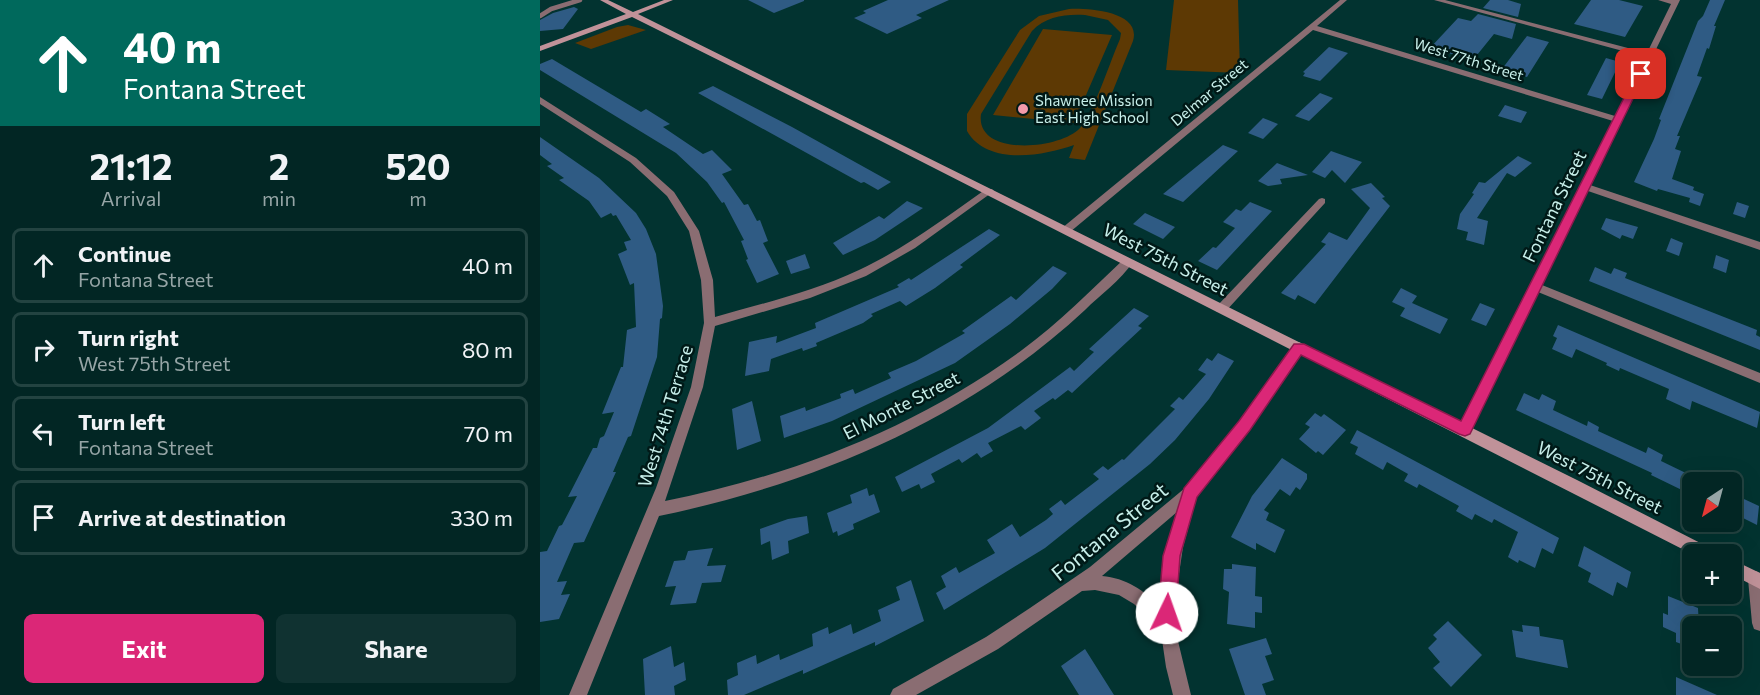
<!DOCTYPE html>
<html lang="en">
<head>
<meta charset="utf-8">
<style>
	body { margin:0; font-family:Commissioner,sans-serif; background:#103231; color:#f1f3f6; height:100vh; display:flex; flex-direction:column; font-size:22px; white-space:nowrap }
	* { box-sizing:border-box; margin:0 }
	p { font-size:20px; color:#96a5a6 }
	.icon { flex:none; width:33px; height:33px; fill:none; stroke:currentColor; stroke-width:2; stroke-linecap:round; stroke-linejoin:round }
	.map { position:relative; flex:1; overflow:hidden }
	.details { display:flex; flex-direction:column; background:#022624; width:540px }
	.details>* { flex:none }
	.top-card { background:#00695c; color:#fff; overflow:hidden }
	.needle { width:39px; rotate:216deg }
	.fabs { position:absolute; left:1142px; top:472px; display:grid; gap:12px }
	.fabs a { display:grid; place-items:center; width:60px; height:60px; border-radius:9px; background:#022624; box-shadow:0 6px 24px #0002,0 0 0 2px #234341; font-size:30px }
	.pin { position:absolute; display:grid; place-items:center; width:51px; height:51px; color:#fff; margin:-26px; border-radius:12px; box-shadow:0 3px 9px #0006 }
	.me { position:absolute; width:66px; margin:-33px; rotate:3deg; stroke-linejoin:round; filter:drop-shadow(0 0 4px #0008) }
	.turn { display:flex; align-items:center; gap:21px; height:126px; padding:0 24px; font-size:27px }
	.turn .icon { width:78px; height:78px; stroke-width:2.5 }
	.turn b { display:block; font-size:42px; line-height:51px }
	.eta { display:flex; justify-content:space-evenly; align-items:center; height:102px; text-align:center }
	.eta b { font-size:36px; font-weight:700; line-height:42px }
	.cta { display:flex; gap:12px; margin-top:auto; padding:12px 24px }
	.cta a { flex:1; height:69px; border-radius:9px; background:#db2777; color:#fff; font-size:24px; font-weight:700; line-height:69px; text-align:center }
	.cta a+a { background:#103231; color:#f1f3f6 }
	ul { padding:0; list-style:none }
	li { display:flex; align-items:center; gap:18px; height:75px; margin:0 12px 9px; padding:0 12px; border:3px solid #234341; border-radius:9px }
	li div { flex:1 }
	li b { display:block; font-size:22px }
	li em { font-style:normal }
	main { display:flex; flex:1; min-height:0 }
	.map>svg:first-child { display:block }
</style>
</head>
<body>
<main>
<section class="details">
<div class="top-card">
<div class="turn"><svg class="icon" aria-label="ahead" viewBox="0 0 24 24"><path d="M12 20V5M6 11l6-6 6 6"/></svg><div><b>40 m</b>Fontana Street</div></div>
</div>
<div class="eta">
<div><b>21:12</b><p>Arrival</p></div>
<div><b>2</b><p>min</p></div>
<div><b>520</b><p>m</p></div>
</div>
<ul>
<li><svg class="icon" aria-label="ahead" viewBox="0 0 24 24"><path d="M12 20V5M6 11l6-6 6 6"/></svg><div><b>Continue</b><p>Fontana Street</p></div><em>40 m</em></li>
<li><svg class="icon" aria-label="right" viewBox="0 0 24 24"><path d="M7 20v-9h11M14 6l5 5-5 5"/></svg><div><b>Turn right</b><p>West 75th Street</p></div><em>80 m</em></li>
<li><svg class="icon" aria-label="left" viewBox="0 0 24 24"><path d="M17 20v-9H6M10 6l-5 5 5 5"/></svg><div><b>Turn left</b><p>Fontana Street</p></div><em>70 m</em></li>
<li><svg class="icon" aria-label="arrive" viewBox="0 0 24 24"><path d="M6 21V4h12l-3 4 3 4H6"/></svg><div><b>Arrive at destination</b></div><em>330 m</em></li>
</ul>
<div class="cta"><a>Exit</a><a>Share</a></div>
</section>
<div class="map">
<svg width="1220" height="695" viewBox="0 0 1220 695">
	<rect width="100%" height="100%" fill="#023330"/>
	<path fill="#5d3904" fill-rule="evenodd" d="M634,0H698L700,73L626,70Z
		M529,9C547,8 602,11 593,41L545,160L529,158L534,145C503,156 447,166 427,131V114L480,30L499,16ZM545,15L568,20L581,33L580,39C571,59 553,115 540,128C520,150 435,157 441,114L492,31C506,16 526,14 545,15Z
		M88,25L106,30L51,49L35,43L77,27Z
		M503,29L572,35L534,123L453,115Z"/>
	<path fill="#2f5b84" d="M208,0H264V1L234,13Z
		M348,0H409L376,15L382,18L347,34L314,18L326,13L323,11Z
		M950,0H968L981,4L978,17L943,8Z
		M1051,0H1079L1103,6L1085,37L1034,24Z
		M1170,0H1185L1174,26H1176L1169,49L1167,48L1157,76L1162,77L1137,136H1140L1135,149L1141,151L1132,179L1154,187L1153,190L1164,194L1160,206L1149,202L1150,198L1118,189L1117,191L1094,182L1114,139L1121,120L1119,119L1158,21L1163,16Z
		M34,7L38,9L23,29L0,31V20L13,13Z
		M938,14L976,24L972,39L954,34L933,60L890,48L918,18L931,21Z
		M987,36L1009,42L987,77L962,69Z
		M789,47L808,53L780,81L763,76L765,73L763,72Z
		M1066,58L1080,62L1062,99L1047,95Z
		M12,59L101,112L106,109L130,124L123,127L163,154L172,150L192,170L182,174L204,205L208,204L217,221L220,220L228,241L223,243L239,274L217,283L206,260L208,259L201,241L204,240L184,202L182,203L167,182L136,153L0,70V64Z
		M173,86L252,127L351,182L338,190L324,182L321,183L158,93Z
		M780,93L793,98L769,121L755,116Z
		M965,105L987,112L981,123L958,116Z
		M723,118L738,124L723,139L708,133Z
		M0,137L59,178L96,213L106,229L116,254L123,306L122,318L120,319L117,357L91,436L88,437L73,472H76L44,542L34,543L17,582L27,581L21,595L30,594L19,619L0,622V552L7,551L19,526L22,525L37,496L28,497L53,448H57L60,438L64,436L74,412L62,414L81,367H83L87,330L96,327L94,283L90,285L78,254L87,250L84,242L91,240L76,215L73,216L71,213L61,218L49,201L19,180L24,178L7,166L12,164L0,155Z
		M683,145L698,151L643,202L623,194Z
		M791,151L822,162L805,183L792,170L785,178L772,172Z
		M978,156L992,163L975,177L967,173L937,218L948,221L944,245L926,240L928,232L917,229L920,214L934,194L932,193L939,182L945,183Z
		M737,163L768,175L740,179L742,184L728,186L718,181Z
		M831,183L845,197L842,198L850,206L775,304L758,295L755,300L741,293L786,244L781,242L789,232L807,240L830,208L811,189Z
		M367,201L383,208L335,240L303,255L293,243L339,216L344,219Z
		M710,202L732,211L677,270L658,261L673,247L676,248L695,228L683,222L696,209L701,211Z
		M1197,202L1209,206L1205,218L1193,214Z
		M605,213L635,227L623,239L593,224Z
		M1066,218L1098,227L1093,239L1082,235L1080,239L1061,229Z
		M449,229L460,235L420,265L423,267L395,288L366,306L360,301L331,314L333,316L323,323L276,343L277,346L263,351L262,348L231,359L229,371L205,376L209,342L237,336L236,343L276,328L275,323L359,287L357,285L369,278L371,280Z
		M1131,238L1143,243L1139,256L1126,251Z
		M265,254L270,268L251,274L246,261Z
		M1176,255L1189,260L1186,273L1173,268Z
		M513,266L527,273L512,289L470,324L415,363L292,421L244,438L240,416L265,407L266,411L301,398L300,394L313,389L315,394L351,378L348,373L376,361L425,333L422,331L471,296L476,300Z
		M1055,267L1071,274L1074,268L1087,273L1085,278L1217,330L1216,335L1220,337V350L1049,281Z
		M861,288L877,296L872,303L908,319L900,334L860,316L865,308L852,302Z
		M940,303L955,309L946,326L931,320Z
		M594,308L609,316L598,326L602,328L532,393L528,390L515,400L513,398L494,411L501,418L485,430L481,426L448,443L453,451L441,458L437,453L422,463L419,459L391,474L395,482L381,489L379,484L362,492L355,477L448,428L530,367L534,371L554,352L549,349Z
		M1018,325L1220,412L1217,428L1152,401L1150,410L1126,399L1129,389L1080,368L1079,371L1066,365L1067,363L1036,349L1032,358L1012,349L1017,338L1013,336Z
		M678,353L694,361L669,399L635,440L610,464L505,548L404,610L396,593L406,587L401,576L416,567L419,573L455,553L447,540L472,524L480,537L506,520L513,514L509,509L521,500L525,505L559,479L553,474L563,466L568,470L582,459L584,460L635,409L630,406L639,397L643,400L666,374L658,370L667,358L672,361Z
		M984,393L999,400L1002,394L1016,401L1013,410L1047,426L1048,421L1059,427L1058,431L1106,453L1108,447L1123,455L1121,461L1152,476L1148,493L1111,475L1112,473L976,410Z
		M212,401L221,441L197,450L192,409Z
		M775,413L781,417L784,414L806,430L783,455L778,451L776,453L759,439L770,427L765,424Z
		M817,430L1019,538L1013,554L1002,548L995,568L979,560L978,563L968,557L978,532L954,519L952,523L935,514L932,520L916,511L919,506L879,484L877,488L864,481L868,474L847,462L843,470L815,454L818,447L810,443Z
		M742,458L767,474V479L760,490L756,487L750,496L740,489L724,510L729,513L726,520L745,530L735,553L716,543V550L691,537L712,496Z
		M327,488L329,496L334,494L340,512L313,524L314,529L298,536L297,531L293,533L287,513L312,503L310,495Z
		M1191,493L1219,506L1217,525L1191,512Z
		M267,516L269,533L248,541L249,553L232,560L230,541L221,545L220,529L248,519Z
		M1044,546L1091,572L1087,588L1077,582L1073,596L1048,582L1051,573L1038,566Z
		M173,548L167,566L186,565L181,582L162,583L156,603L130,605L136,586L125,587L134,561L145,560L148,551Z
		M692,564L716,567L715,596L722,597V613L715,612V628L687,624L689,592L683,589L684,569H692Z
		M371,580L384,621L335,646V642L263,674V670L204,695H188L187,680L198,675L197,663L216,655L217,664L239,654L240,660L273,646L272,634L288,627L289,634L311,624L313,634L341,621L338,610L360,600L356,587Z
		M1128,596L1158,608L1159,627H1152V648L1136,642V633L1123,627V613L1128,615Z
		M908,621L942,655L911,687L893,668L900,662L888,648L897,639L893,635Z
		M982,625L999,627L1000,636L1023,640L1028,668L976,657L972,630L983,632Z
		M726,638L732,654L725,656L734,680L722,684L726,695H705L689,649Z
		M131,646L134,667L144,662L146,680L134,686L135,695H105L103,659Z
		M545,649L574,695H539L521,666Z
		M1136,677L1177,695H1136Z"/>
	<g fill="none" stroke-linecap="round" stroke-linejoin="round">
		<path stroke="#8a6d72" stroke-width="4.5" d="M0,16L11,9L40,0"/>
		<path fill="#8a6d72" fill-rule="evenodd" d="M800,0H807L777,26L1075,116L1105,57L894,0H905L1107,53L1131,4L1118,0H1140L1050,185L1220,242V250L1048,191L1002,285L1220,373V383L998,292L930,433L925,435L920,433L918,429L920,425L1073,121L773,30L530,232H522L521,230L522,228Z
			M0,97L96,158L134,192L159,231L173,280L175,317C223,303 273,292 319,270C364,249 405,218 446,189H452L454,191L375,248L326,276L270,298L175,326L163,387L125,501C252,476 377,427 482,350C519,323 551,290 584,259L588,258L593,262C581,280 560,295 545,310C428,419 274,484 119,516L47,695H29L116,488L151,387L164,323L161,280L149,231L127,196L90,162L0,104Z
			M782,198L785,199V203L685,312H677L675,309L677,306L779,199Z
			M759,342L763,344L765,347L763,350L710,430L657,496L643,547L636,594L638,641L651,695H633L626,667L621,633L612,621L594,604L579,595L555,590L542,591L458,649L376,695H350L353,689L446,637L490,608L550,567L645,488L700,422L755,344ZM637,512L623,571L620,607C604,590 586,578 562,576Z
			M1216,571L1220,573V631L1214,629L1212,623L1208,579L1211,574Z"/>
		<path fill="#c09299" fill-rule="evenodd" d="M60,0H68L93,12L124,0H133L98,14L1037,480L1174,550L1177,555H1154L339,140L92,17L0,51V46L86,14Z
			M1191,559L1220,573V589L1191,574Z"/>
	</g>
	<path fill="#db2777" stroke="#8e194d" stroke-width="1.5" d="M1101,71L1105,74L930,434L925,436L919,434L761,355L710,430L657,497L640,556L636,613L634,619L627,622L621,619L618,613L623,556L644,488L699,421L754,344H764L921,421L1096,74Z"/>
	<circle fill="#f39aaa" stroke="#001917" stroke-width="2" cx="483" cy="109" r="6"/>
	<g text-anchor="middle" dominant-baseline="central" stroke-width="5" stroke-linejoin="round" paint-order="stroke">
		<g font-size="15" fill="#c7efea" stroke="#001917">
			<text transform="translate(929 59) rotate(17)">West 77th Street</text>
			<text transform="translate(669 92) rotate(-40)">Delmar Street</text>
		</g>
		<g font-size="15" fill="#c7efea" stroke="#001917" text-anchor="start">
			<text x="495" y="100">Shawnee Mission<tspan x="495" dy="17">East High School</tspan></text>
		</g>
		<g font-size="18" fill="#c7efea" stroke="#001917">
			<text transform="translate(1014 206) rotate(-64)">Fontana Street</text>
			<text transform="translate(626 259) rotate(27)">West 75th Street</text>
			<text transform="translate(361 405) rotate(-27)">El Monte Street</text>
			<text transform="translate(125 416) rotate(-73)">West 74th Terrace</text>
			<text transform="translate(1060 477) rotate(27)">West 75th Street</text>
		</g>
		<g font-size="21" fill="#c7efea" stroke="#001917">
			<text transform="translate(569 531) rotate(-39)">Fontana Street</text>
		</g>
	</g>
</svg>
<div class="fabs">
<a><svg class="needle" viewBox="-14 -14 28 28"><path d="M0-13l5 13h-10z" fill="#e53935"/><path d="M0 13l5-13h-10z" fill="#96a5a6"/></svg></a>
<a>+</a>
<a>−</a>
</div>
<div class="pin" style="left:1101px;top:74px;background:#d93025"><svg class="icon" aria-label="arrive" viewBox="0 0 24 24"><path d="M6 21V4h12l-3 4 3 4H6"/></svg></div>
<svg class="me" style="left:627px;top:613px" viewBox="-20 -20 40 40"><circle r="19" fill="#fff"/><path d="M0-13L10 11 0 6-10 11z" fill="#db2777"/></svg>
</div>
</main>
</body>
</html>
